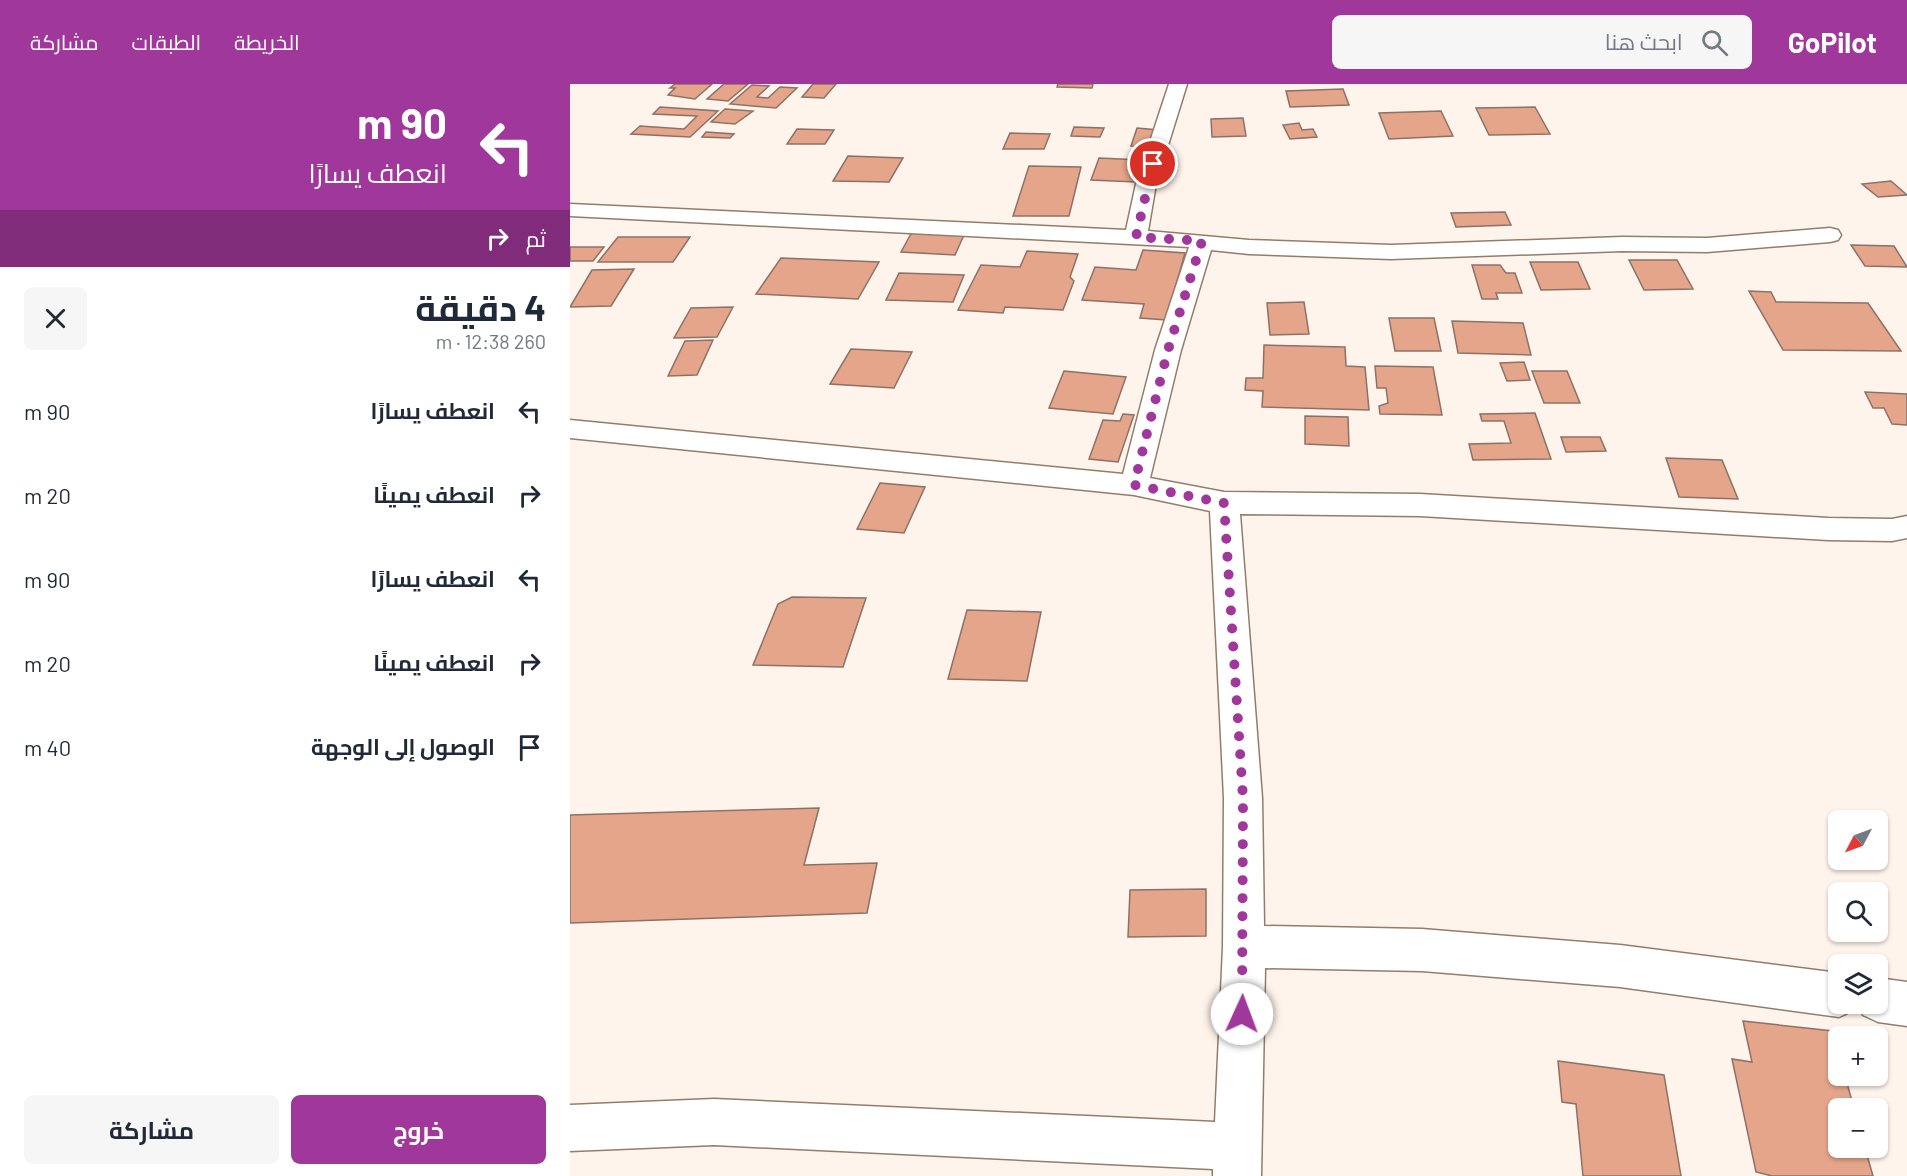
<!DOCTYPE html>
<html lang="ar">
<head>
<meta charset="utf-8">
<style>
	body { margin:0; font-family:Barlow,Cairo,sans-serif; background:#f6f6f7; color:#1f2937; direction:rtl; height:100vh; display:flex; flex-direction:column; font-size:22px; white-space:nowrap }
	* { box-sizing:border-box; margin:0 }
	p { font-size:20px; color:#747a83 }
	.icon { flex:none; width:33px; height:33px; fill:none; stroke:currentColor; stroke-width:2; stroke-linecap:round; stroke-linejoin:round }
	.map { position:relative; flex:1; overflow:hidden; direction:ltr }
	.details { display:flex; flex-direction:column; background:#fff; width:570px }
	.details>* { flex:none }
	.hud { background:#a0379a; color:#fff; overflow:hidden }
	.needle { width:39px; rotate:229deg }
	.controls { position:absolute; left:1258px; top:726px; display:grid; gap:12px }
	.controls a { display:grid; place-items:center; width:60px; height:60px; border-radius:9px; background:#fff; box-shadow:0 2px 4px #0004; font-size:30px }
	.pin { position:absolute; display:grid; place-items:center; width:51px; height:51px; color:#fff; margin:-26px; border:3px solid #fff; border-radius:50%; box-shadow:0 2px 6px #0007 }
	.me { position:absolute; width:66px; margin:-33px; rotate:2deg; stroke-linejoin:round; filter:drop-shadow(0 0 4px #0008) }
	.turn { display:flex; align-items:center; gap:21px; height:126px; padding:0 24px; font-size:27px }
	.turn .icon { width:78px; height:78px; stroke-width:2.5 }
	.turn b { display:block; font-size:42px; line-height:51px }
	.then { display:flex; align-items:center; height:57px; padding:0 24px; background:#0003; gap:12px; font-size:22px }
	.round { display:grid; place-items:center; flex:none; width:63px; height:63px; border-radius:9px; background:#f6f6f7 }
	.summary { display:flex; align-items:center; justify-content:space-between; height:102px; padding:0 24px }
	h1 { font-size:36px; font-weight:700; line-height:45px }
	.primary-button { display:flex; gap:12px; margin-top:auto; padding:12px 24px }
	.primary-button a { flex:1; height:69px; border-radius:9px; background:#a0379a; color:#fff; font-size:24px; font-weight:700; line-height:69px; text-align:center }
	.primary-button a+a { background:#f6f6f7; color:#1f2937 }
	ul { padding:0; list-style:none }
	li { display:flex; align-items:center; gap:18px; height:84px; padding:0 24px }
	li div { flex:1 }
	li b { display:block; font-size:22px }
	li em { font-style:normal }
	header { display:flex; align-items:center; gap:36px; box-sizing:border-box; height:84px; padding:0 30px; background:#a0379a; color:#fff }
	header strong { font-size:28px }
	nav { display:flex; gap:33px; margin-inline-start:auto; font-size:21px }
	.search { width:420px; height:54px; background:#f6f6f7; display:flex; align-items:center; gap:15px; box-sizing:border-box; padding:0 21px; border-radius:9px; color:#747a83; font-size:22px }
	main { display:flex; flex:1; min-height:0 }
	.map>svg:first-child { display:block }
</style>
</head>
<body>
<header>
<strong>GoPilot</strong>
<div class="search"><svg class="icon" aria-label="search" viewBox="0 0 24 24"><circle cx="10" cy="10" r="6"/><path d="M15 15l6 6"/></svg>ابحث هنا</div>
<nav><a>الخريطة</a><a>الطبقات</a><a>مشاركة</a></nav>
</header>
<main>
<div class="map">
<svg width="1337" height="1092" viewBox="0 0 1337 1092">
	<rect width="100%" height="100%" fill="#fef4eb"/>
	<path fill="#e5a58a" stroke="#8d7166" stroke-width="1.5" d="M105,0H142L125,15L98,11L105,4H100Z
		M154,0H178L158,17L137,15Z
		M243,0H266L254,14L232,13Z
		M488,0H523L522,4L487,3Z
		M182,1L199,2L187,13L198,14L210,3L227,4L206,24L160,20Z
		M773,5L779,21L720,23L716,7Z
		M90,23L148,27L120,53L61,50L70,42L114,45L127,32L83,30Z
		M965,23L980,50L919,51L906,24Z
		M155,25L183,27L165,40L141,38Z
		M871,27L883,52L819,55L809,29Z
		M673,34L676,52L642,53L641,35Z
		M729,39L732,46L743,45L747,53L720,55L713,41Z
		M504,43L534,44L530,53L501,52Z
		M567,44L588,46L582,63L561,62Z
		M227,45L264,46L255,60H217Z
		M136,48L164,50L160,54L132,53Z
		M440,49L480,50L474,65H433Z
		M278,72L333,74L319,98L263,97Z
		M529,74L572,76L566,98L521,96Z
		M459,82L511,83L499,132H443Z
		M1321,97L1337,111L1308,113L1292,100Z
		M935,128L941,141L886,143L881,129Z
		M342,148L394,151L385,171L331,168Z
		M48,153H120L103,178H28Z
		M1281,161L1324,162L1337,183L1295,182Z
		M0,163H34L23,177H0Z
		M573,166L615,169L596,236L570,234L574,220L512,216L525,183L566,186Z
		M457,167L508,170L500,193L504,197L493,226L435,223L433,229L388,226L411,181L450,183Z
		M211,174L309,178L288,215L186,210Z
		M1059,176H1107L1123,205L1074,206Z
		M960,178H1008L1020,205L971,206Z
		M902,181H930L936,189H945L952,209H926L928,215H912Z
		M64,185L41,222L0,223L22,186Z
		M329,189L394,191L383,218L316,216Z
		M1179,207L1201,208L1206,218L1298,219L1331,267L1213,266Z
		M734,218L739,250L700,251L697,219Z
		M163,223L147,253L104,254L121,224Z
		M819,234H864L871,267H825Z
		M882,237L953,239L961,271L888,269Z
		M143,256L127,291L98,292L115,257Z
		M694,261L775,263L776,282L795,283L799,326L692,323L693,307L675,306L676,294H693Z
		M281,265L342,268L324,304L260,300Z
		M954,278L960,296L937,297L930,279Z
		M805,282L863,283L872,331L810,330L809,322L818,319L816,304H807Z
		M494,287L556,293L543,330L479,324Z
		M962,287H997L1010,319H974Z
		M1295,308L1337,310V341L1322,340L1314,324H1303Z
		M965,329L981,375L903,376L899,360L941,359L934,337H912L910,330Z
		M553,330L564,331L548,378L519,375L533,336L550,337Z
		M735,332L778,333L779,362L735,360Z
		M991,353H1030L1036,367L996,368Z
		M1096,374L1152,376L1168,415L1109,413Z
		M310,399L355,403L334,449L287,445Z
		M222,513L296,514L273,583L183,581L208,520Z
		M397,526L471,528L457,597L378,595Z
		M249,724L234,781L307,779L297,829L0,839V731Z
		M636,805V852L558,853L560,806Z
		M1173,937L1263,947L1269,969V992H1275L1284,1024H1269V1064H1295L1303,1092H1202L1186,1088L1162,975L1182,978Z
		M988,977L1094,991L1111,1092H1013L1006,1020L992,1018Z"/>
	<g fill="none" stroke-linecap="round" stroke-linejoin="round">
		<g stroke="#937d6a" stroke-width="3">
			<path id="street" d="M599,0H617L586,100L578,147L679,156L821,161L1052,153L1137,154L1260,144L1268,146L1271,151L1268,156L1260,158L1137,168L1052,167L821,175L679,170L641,166L611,266L580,394L654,408L850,410L1258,434L1322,435L1337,432V454L1322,457L1258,456L850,432L670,430L692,714L694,842L852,845L1050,861L1269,889V920H1287L1284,926L1269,933L1050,903L852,887L695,884L691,1092H643V1085L144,1061L0,1067V1021L144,1015L645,1038L653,863L654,714L640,427L564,411L0,354V336L553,390L585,266L619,163L0,132V120L556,146L566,100Z
				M1308,894L1337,898V942L1308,938L1293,931L1288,920H1308Z"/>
		</g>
		<use href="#street" fill="#fff" fill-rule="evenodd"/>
	</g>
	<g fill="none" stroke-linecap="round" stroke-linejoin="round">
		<path stroke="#a0379a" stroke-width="10" stroke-dasharray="0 18" d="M583,80L566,153L632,157L598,266L564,401L654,419L673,714L672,930"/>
	</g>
</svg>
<div class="controls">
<a><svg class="needle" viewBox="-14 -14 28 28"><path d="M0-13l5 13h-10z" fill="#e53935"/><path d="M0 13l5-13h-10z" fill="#747a83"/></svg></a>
<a><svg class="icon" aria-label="search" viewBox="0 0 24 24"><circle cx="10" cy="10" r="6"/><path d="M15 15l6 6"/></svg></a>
<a><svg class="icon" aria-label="layers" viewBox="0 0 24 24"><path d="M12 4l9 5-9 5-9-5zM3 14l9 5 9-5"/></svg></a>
<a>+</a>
<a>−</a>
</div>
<div class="pin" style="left:583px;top:80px;background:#d93025"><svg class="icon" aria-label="arrive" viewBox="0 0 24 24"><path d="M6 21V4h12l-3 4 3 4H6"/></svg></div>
<svg class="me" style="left:672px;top:930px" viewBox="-20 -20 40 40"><circle r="19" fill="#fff"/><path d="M0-13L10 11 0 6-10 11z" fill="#a0379a"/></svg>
</div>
<section class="details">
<div class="hud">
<div class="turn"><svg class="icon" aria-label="left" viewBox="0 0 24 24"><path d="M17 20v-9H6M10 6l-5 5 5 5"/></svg><div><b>90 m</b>انعطف يسارًا</div></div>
<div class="then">ثم<svg class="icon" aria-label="right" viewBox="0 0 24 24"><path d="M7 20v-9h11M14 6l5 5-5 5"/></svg></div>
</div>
<div class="summary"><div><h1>4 دقيقة</h1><p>260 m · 12:38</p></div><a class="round"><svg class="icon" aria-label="close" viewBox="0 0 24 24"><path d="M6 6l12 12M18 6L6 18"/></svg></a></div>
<ul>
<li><svg class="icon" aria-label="left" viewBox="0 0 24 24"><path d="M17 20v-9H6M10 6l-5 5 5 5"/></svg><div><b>انعطف يسارًا</b></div><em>90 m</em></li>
<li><svg class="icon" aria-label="right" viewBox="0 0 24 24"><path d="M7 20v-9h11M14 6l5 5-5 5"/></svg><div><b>انعطف يمينًا</b></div><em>20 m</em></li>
<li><svg class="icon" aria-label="left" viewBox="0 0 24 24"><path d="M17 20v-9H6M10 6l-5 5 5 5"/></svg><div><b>انعطف يسارًا</b></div><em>90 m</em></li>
<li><svg class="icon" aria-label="right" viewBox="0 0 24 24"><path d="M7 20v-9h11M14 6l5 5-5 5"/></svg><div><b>انعطف يمينًا</b></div><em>20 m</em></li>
<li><svg class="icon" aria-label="arrive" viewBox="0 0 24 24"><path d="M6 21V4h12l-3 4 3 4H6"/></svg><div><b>الوصول إلى الوجهة</b></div><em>40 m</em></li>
</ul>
<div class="primary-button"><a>خروج</a><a>مشاركة</a></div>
</section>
</main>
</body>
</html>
